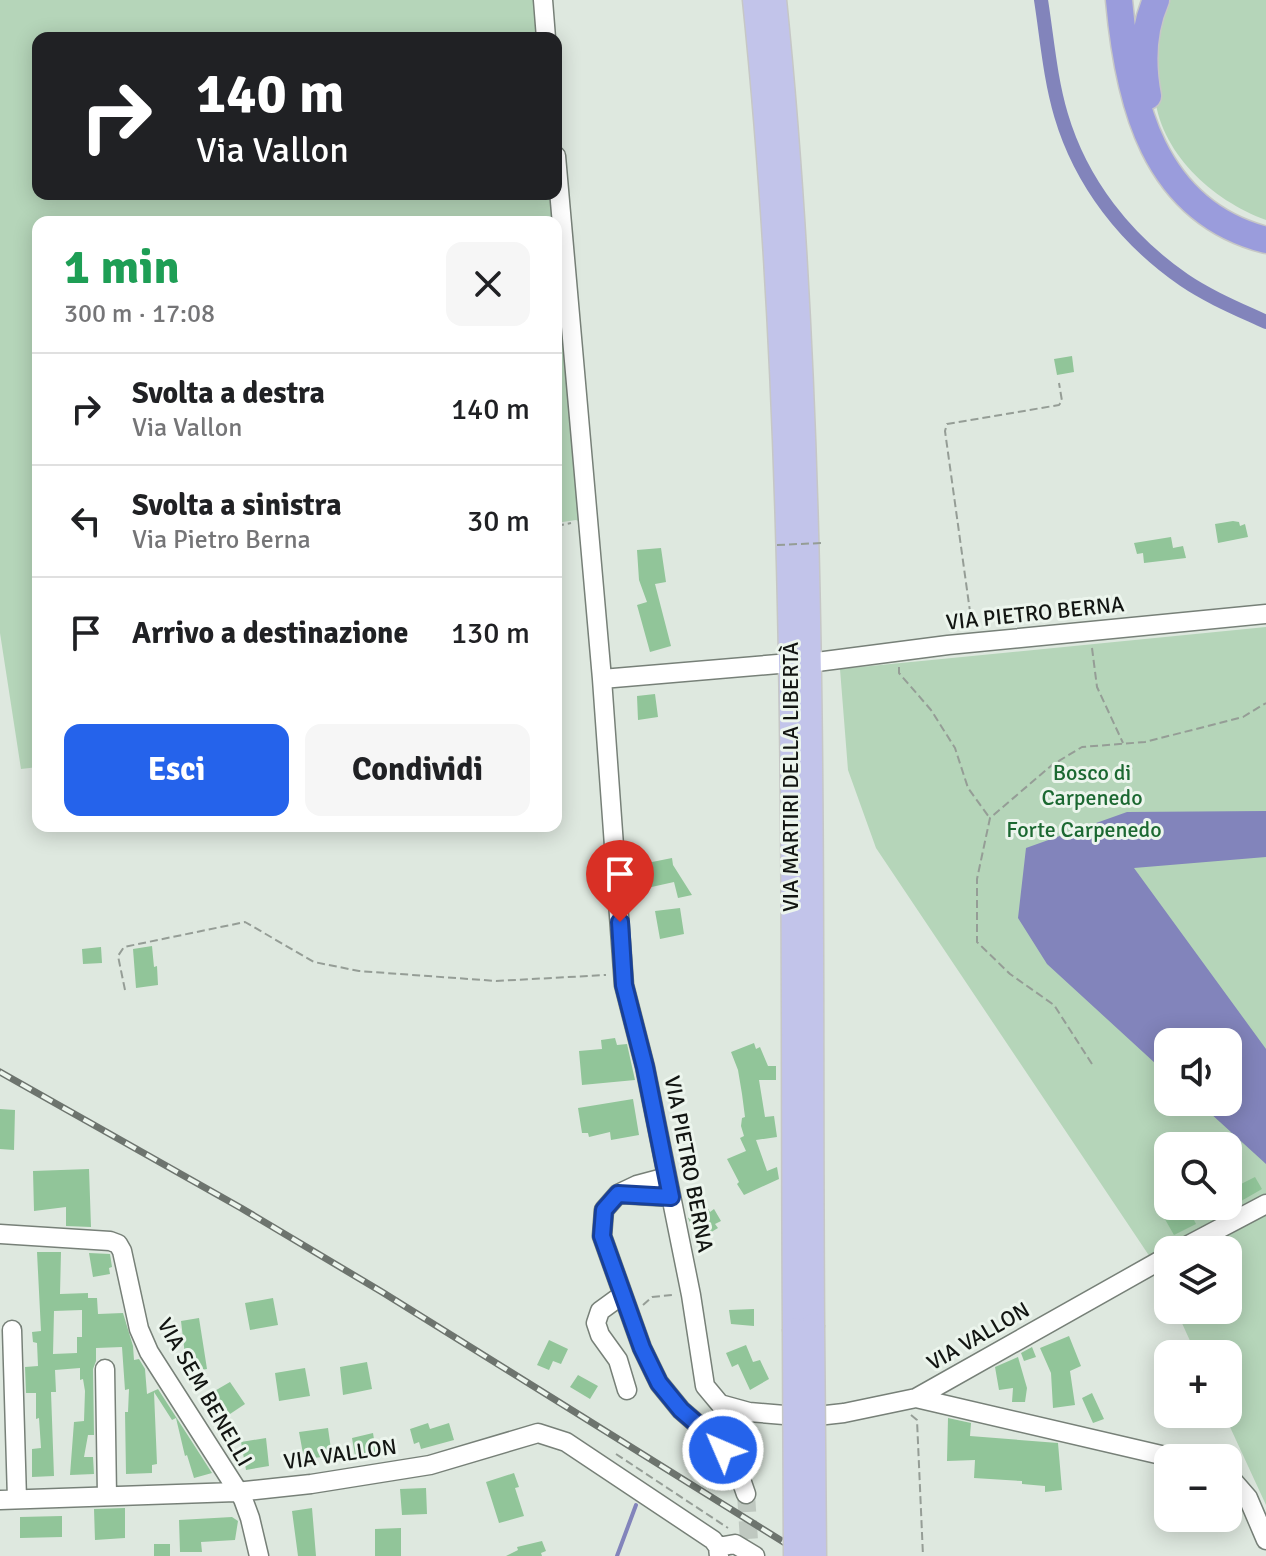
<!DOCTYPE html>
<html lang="it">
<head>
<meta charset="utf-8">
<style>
	body { margin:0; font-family:Signika,sans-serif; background:#f6f6f6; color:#202124; height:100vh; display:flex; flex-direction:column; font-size:30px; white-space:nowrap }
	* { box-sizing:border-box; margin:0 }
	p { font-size:26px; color:#757577 }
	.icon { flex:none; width:44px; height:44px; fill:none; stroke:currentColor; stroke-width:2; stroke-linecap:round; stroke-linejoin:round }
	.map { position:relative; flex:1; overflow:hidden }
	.details { position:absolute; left:32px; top:216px; width:530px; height:616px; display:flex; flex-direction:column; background:#fff; border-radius:16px; box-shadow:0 4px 20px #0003 }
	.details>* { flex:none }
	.banner { position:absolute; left:32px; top:32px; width:530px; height:168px; border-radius:16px; box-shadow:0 4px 20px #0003; background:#202124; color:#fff; overflow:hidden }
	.tools { position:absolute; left:1154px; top:1028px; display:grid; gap:16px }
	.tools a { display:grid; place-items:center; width:88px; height:88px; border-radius:16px; background:#fff; box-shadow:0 4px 20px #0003; font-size:40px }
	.pin { position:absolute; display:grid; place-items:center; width:68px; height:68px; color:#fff; margin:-82px -34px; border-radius:50% 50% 50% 0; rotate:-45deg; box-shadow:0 0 8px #0007 }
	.pin .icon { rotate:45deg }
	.me { position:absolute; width:88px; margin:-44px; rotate:315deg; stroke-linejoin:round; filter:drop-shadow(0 0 6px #0008) }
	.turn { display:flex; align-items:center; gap:28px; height:168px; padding:0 32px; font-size:36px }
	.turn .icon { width:104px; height:104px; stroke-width:2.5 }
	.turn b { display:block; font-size:56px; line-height:68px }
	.round { display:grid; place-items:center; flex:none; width:84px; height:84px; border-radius:16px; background:#f6f6f6 }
	.summary { display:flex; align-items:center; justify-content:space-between; height:136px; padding:0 32px }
	h1 { font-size:48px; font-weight:700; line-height:60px; color:#1e9e55 }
	.cta { display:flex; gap:16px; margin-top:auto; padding:16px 32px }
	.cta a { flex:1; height:92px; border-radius:16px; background:#2563eb; color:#fff; font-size:32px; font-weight:700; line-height:92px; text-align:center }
	.cta a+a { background:#f6f6f6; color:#202124 }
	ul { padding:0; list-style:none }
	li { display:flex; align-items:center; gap:24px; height:112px; padding:0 32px; border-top:2px solid #e0e0e0 }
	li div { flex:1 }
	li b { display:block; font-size:30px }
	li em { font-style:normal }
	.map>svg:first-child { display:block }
</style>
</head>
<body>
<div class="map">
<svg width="1266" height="1556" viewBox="0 0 1266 1556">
	<rect width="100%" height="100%" fill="#dee8df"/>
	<path fill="#b5d5b9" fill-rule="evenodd" d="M0,0H538L541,38H38V194H554L556,222H38V767L21,769L0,633Z
		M1167,0H1266V220C1212,200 1159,153 1154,91C1153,80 1156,66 1157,54C1159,35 1160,18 1167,0Z
		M566,322L583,523L576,520L556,523V323Z
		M1266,627V1505L1224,1414H1228V1354H1196L1176,1310H1228V1250H1168V1293L1154,1263L876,848L848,770L840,669ZM1168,1042H1228V1102H1168ZM1168,1146H1228V1206H1168Z"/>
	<path fill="#8284bb" d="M1266,811V857L1134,868L1266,1049V1164L1198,1102H1228V1042H1168V1075L1047,964L1018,918L1026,848L1127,812Z"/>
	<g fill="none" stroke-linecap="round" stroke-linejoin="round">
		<path stroke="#8284bb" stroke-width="4" d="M617,1556L636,1505"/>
		<path stroke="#8284bb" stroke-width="14" d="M1041,0C1047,38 1050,78 1061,115C1081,183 1126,240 1184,280C1209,297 1238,309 1266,322"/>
	</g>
	<path fill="#91c599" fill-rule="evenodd" d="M1072,356L1074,372L1057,375L1054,359Z
		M1233,521L1239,522L1240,526L1245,524L1248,537L1218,543L1215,524Z
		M1171,537L1173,548L1183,546L1186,558L1144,563L1143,553L1137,554L1134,543Z
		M661,548L666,582L655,584L671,646L650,652L637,605L647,602L639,580L637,550Z
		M655,694L658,717L638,720L637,696Z
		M672,858L673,865L692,895L678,898L674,882L647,888L642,864Z
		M680,908L684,934L660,939L655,911Z
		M152,946L154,967L157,966L158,985L136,988L133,949Z
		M101,947L102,963L83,964L82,949Z
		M615,1038L617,1045L627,1044L635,1080L582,1085L579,1051L602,1049L601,1040Z
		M754,1043L756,1049L760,1047L768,1066H776V1080H759L765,1117L774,1116L777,1137L756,1140L767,1171L777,1167L779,1179L744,1195L737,1184L739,1182L727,1159L746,1151L740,1138L744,1136L741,1126L742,1118L745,1117L742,1094L738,1070L731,1052Z
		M633,1099L639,1135L611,1140L610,1132L589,1137L588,1133H582L578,1108Z
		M0,1109L15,1110L14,1150L0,1149Z
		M89,1169L91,1227L66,1226V1207L34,1211L33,1171Z
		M1255,1177L1262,1189L1236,1204L1229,1190Z
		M1180,1206H1187L1196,1224L1174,1235L1162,1214Z
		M707,1207L710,1212L714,1209L721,1221L715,1224L718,1228L698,1240L688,1218Z
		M37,1252H61L60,1294L88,1293V1298H97L98,1314L123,1313L133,1346L134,1360L139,1359L145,1369L147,1394L158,1389L212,1473L194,1478L187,1455L185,1456L176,1418L172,1420L154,1392L157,1464L152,1465V1473L126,1474L125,1412H128L129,1389L125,1390L122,1347L96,1348V1361L93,1369L94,1435H88L84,1457H93L94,1474L70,1475L74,1422L84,1421L85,1391L83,1379L80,1380V1368L55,1370L56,1392H51L54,1476L32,1477V1449L41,1448L39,1418L36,1419V1393H26L25,1367L38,1366L37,1343L33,1342L32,1332L41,1331ZM82,1310V1337H77V1353L53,1354L54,1311Z
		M89,1253L110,1254L112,1267L109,1268L110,1274L93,1277Z
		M273,1298L278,1325L250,1330L245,1303Z
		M754,1309V1326L731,1324L729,1310Z
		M199,1318L207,1369L187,1372L181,1321Z
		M1069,1336L1081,1366L1070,1371L1075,1405L1053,1408L1051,1373L1040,1348Z
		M549,1340L568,1349L561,1364L553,1361L549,1370L537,1365Z
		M746,1345L753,1362L760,1360L769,1379L750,1390L738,1364L732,1367L726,1353Z
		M1032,1347L1036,1357L1024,1361L1021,1353Z
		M1018,1357L1027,1388L1025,1402H1012L1013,1388L999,1390L995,1367Z
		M367,1362L372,1389L343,1395L340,1367Z
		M305,1368L310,1396L279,1401L275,1373Z
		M578,1375L598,1386L590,1399L570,1387Z
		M230,1382L245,1404L221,1420L206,1396Z
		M1092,1393L1104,1419L1093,1423L1082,1398Z
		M948,1418L971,1423L970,1436L1058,1443L1062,1490L1045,1492V1486L1022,1484V1481L974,1478L975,1460L947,1461Z
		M428,1423L430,1429L449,1423L454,1440L421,1449L419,1442L414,1444L410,1429Z
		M328,1428L332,1456L304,1459L299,1432Z
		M373,1433L376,1452L355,1456L352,1438Z
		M266,1438L269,1466L246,1470L241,1442Z
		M514,1473L519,1487L515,1488L524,1516L499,1523L486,1482Z
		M426,1488L427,1514L402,1515L400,1489Z
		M125,1508V1538L95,1540L94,1509Z
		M312,1508L316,1556H298L292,1511Z
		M62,1516V1537L20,1538V1517Z
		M232,1517L238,1521L235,1540L201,1542L202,1552H180L179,1520Z
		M401,1528V1556H375V1529Z
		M542,1541L546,1551L541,1553L542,1556H506L518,1550L517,1547Z
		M154,1544H170V1556H154Z"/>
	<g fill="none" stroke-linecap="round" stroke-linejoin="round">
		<path stroke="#bfc8c0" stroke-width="18" stroke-dasharray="18 9" stroke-linecap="butt" d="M746,1494L750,1556"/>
		<g stroke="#778078" stroke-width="21">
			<path id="minor" d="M543,0L546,38
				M556,156L602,679
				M790,663L602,679L624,985L645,1067L691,1295L705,1386L720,1404L749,1412L808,1417L844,1413L916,1398L1168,1256
				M809,663L948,645L1266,614
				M667,1177L637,1185L618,1194L604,1210L602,1236L642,1348L659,1383L681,1410L711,1436L736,1465L746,1494
				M622,1194L671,1197
				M0,1234L110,1241L118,1244L122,1251L139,1329L149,1352L243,1499L250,1518L259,1556
				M1179,1250L1266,1204
				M622,1295L600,1311L596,1323L600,1335L618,1360L627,1390
				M12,1330L17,1499
				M105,1369L107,1496
				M916,1398L1174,1458
				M1228,1475L1248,1498L1266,1540
				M0,1500L236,1492L311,1484L430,1465L538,1433L566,1442L713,1540L718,1547L719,1556
				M718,1547L735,1544L755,1556"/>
		</g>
		<g stroke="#c6c7c6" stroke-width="25">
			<path id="major" d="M754,0C800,441 791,886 794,1329
				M775,0C820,440 810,883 813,1325"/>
		</g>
		<g stroke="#c6c7c6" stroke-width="29">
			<path id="highway" d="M1119,0C1128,101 1153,211 1266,240
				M1148,96C1142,64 1143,30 1156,0"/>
		</g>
		<path stroke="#959d96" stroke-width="2" stroke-dasharray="8 4" stroke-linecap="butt" d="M556,526L571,523
			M972,626L945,431L947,424L1059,405L1062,401L1059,383
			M1092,648L1097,687L1123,743
			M899,667V673L931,710L955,748L968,788L989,817
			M125,990L118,956L124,947L245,922L314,962L359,971L496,981L606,975
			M1092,1064L1054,1005L1010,974L977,942V879L990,818L1052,765L1082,747L1145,742L1243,717L1266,703
			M643,1305L652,1297L673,1295
			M911,1415L917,1420L923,1556
			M616,1454L728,1528"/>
		<use href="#minor" stroke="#fff" stroke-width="18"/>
		<use href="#major" stroke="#c2c4ea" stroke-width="22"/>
		<use href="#highway" stroke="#9a9cdc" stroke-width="26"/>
		<g stroke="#6d746e" stroke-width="7">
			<path id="rail" d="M0,1072L241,1208L382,1292L806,1556"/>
		</g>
		<use href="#rail" stroke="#ecf5ed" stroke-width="4" stroke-dasharray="12" stroke-linecap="butt"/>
		<g stroke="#c6c7c6" stroke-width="25" stroke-linecap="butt">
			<path id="major-bridge" d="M813,1325L815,1556
				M794,1329L795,1556"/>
		</g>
		<path stroke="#959d96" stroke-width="2" stroke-dasharray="8 4" stroke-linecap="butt" d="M777,545L822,543"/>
		<use href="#major-bridge" stroke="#c2c4ea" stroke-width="22"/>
	</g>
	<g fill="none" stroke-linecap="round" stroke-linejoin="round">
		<g stroke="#184099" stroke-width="20">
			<path id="route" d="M620,922L624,985L645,1067L671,1197L618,1194L604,1210L602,1236L642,1348L659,1383L681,1410L711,1436L723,1450"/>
		</g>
		<use href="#route" stroke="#2563eb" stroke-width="14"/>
	</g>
	<g text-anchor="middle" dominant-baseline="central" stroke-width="6" stroke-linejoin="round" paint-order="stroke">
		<g font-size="22" fill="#121512" stroke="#ecf5ed">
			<text transform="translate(1035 613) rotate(-6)">VIA PIETRO BERNA</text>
			<text transform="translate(790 777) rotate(-90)">VIA MARTIRI DELLA LIBERTÀ</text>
			<text transform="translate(689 1164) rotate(79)">VIA PIETRO BERNA</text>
			<text transform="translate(978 1336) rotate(-30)">VIA VALLON</text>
			<text transform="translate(205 1392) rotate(60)">VIA SEM BENELLI</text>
			<text transform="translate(340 1454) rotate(-8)">VIA VALLON</text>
		</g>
		<g font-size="22" fill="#1b6831" stroke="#ecf5ed">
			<text x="1092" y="772">Bosco di<tspan x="1092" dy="25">Carpenedo</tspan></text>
			<text x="1084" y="829">Forte Carpenedo</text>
		</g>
	</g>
</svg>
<div class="tools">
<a><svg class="icon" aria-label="sound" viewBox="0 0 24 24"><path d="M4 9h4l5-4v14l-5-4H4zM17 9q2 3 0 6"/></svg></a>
<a><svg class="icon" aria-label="search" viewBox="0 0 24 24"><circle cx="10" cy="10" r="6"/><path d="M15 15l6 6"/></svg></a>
<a><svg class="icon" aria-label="layers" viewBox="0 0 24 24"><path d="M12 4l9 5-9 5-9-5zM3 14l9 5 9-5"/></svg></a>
<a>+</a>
<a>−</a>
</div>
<div class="pin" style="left:620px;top:922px;background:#d93025"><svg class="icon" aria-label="arrive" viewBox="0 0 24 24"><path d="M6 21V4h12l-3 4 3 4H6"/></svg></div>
<svg class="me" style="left:723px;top:1450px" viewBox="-20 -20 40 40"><circle r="17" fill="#2563eb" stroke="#fff" stroke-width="3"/><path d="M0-11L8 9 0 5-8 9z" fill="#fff"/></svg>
<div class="banner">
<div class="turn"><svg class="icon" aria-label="right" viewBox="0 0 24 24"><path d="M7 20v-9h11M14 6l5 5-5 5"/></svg><div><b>140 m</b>Via Vallon</div></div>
</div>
<section class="details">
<div class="summary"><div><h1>1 min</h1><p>300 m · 17:08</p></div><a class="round"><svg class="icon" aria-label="close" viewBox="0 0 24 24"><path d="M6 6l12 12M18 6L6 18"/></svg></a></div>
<ul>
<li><svg class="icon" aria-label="right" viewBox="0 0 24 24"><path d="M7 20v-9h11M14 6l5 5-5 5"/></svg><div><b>Svolta a destra</b><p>Via Vallon</p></div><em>140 m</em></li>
<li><svg class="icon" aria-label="left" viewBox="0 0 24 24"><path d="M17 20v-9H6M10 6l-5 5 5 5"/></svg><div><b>Svolta a sinistra</b><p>Via Pietro Berna</p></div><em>30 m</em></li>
<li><svg class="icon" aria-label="arrive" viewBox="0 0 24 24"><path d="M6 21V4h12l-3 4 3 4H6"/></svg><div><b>Arrivo a destinazione</b></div><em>130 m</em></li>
</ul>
<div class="cta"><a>Esci</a><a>Condividi</a></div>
</section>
</div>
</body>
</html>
